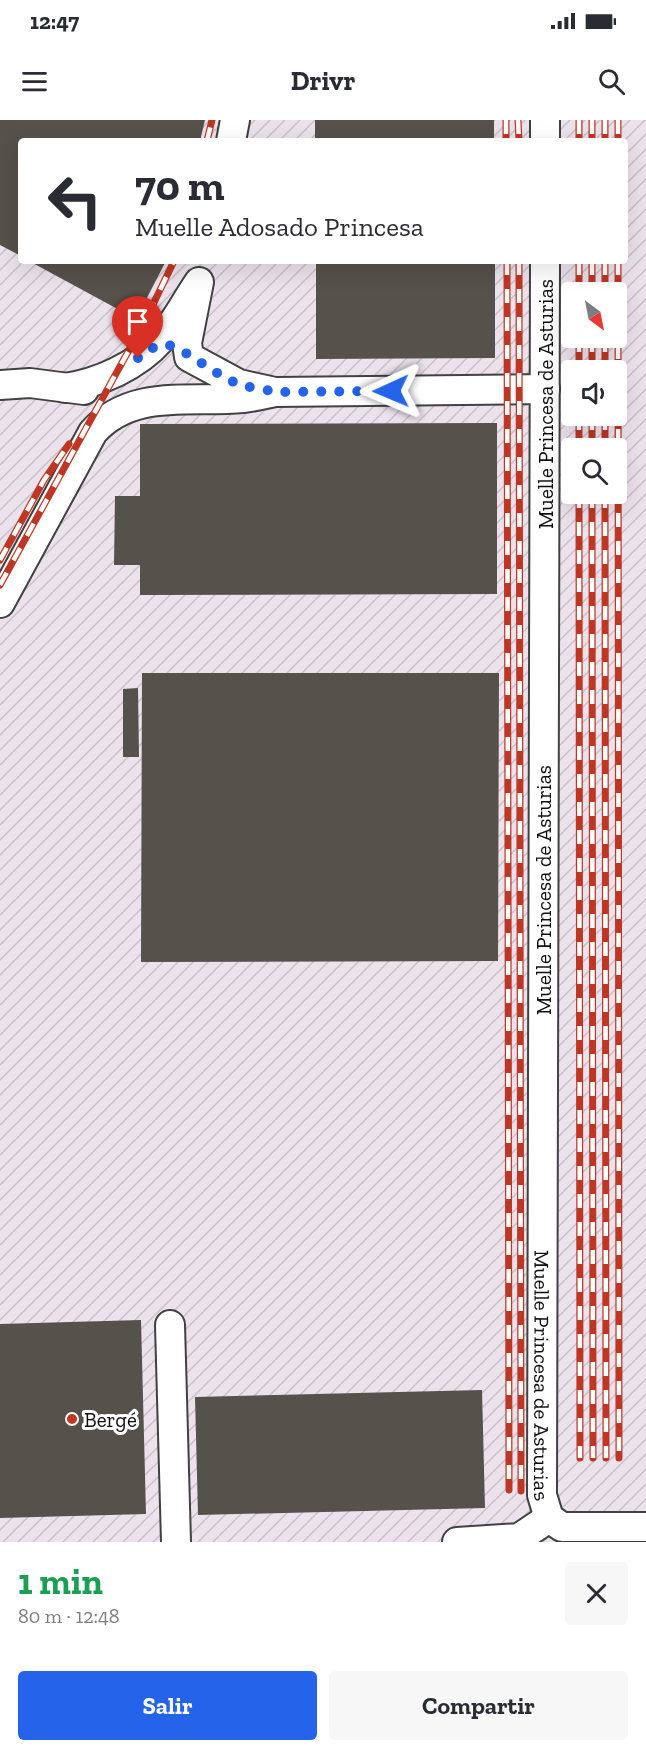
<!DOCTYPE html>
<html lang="es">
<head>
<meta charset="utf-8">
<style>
	body { margin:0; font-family:"Zilla Slab",serif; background:#f7f7f7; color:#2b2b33; height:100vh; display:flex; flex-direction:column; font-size:22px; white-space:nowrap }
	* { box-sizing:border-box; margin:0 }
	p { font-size:20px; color:#7c7c81 }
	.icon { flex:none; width:33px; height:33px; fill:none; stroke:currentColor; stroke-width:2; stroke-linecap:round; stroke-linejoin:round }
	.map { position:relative; height:1422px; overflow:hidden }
	.details { display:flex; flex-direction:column; background:#fff; flex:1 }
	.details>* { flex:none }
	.guide { position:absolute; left:18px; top:18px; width:610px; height:126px; border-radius:6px; box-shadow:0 6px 24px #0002; background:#fff; color:#2b2b33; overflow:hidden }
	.needle { width:39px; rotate:148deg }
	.tools { position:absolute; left:561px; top:162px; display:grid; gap:12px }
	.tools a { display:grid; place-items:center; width:66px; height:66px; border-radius:6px; background:#fff; box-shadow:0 6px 24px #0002; font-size:30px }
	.pin { position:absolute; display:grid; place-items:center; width:51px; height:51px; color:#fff; margin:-62px -26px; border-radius:50% 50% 50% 0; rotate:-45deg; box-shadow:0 0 6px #0007 }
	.pin .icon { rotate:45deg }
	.me { position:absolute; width:66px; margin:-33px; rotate:269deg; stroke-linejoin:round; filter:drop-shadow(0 0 4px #0008) }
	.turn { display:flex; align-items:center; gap:21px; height:126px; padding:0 18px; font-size:27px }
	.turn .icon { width:78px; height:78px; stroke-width:2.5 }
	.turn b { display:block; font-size:42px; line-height:51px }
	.round { display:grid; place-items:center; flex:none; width:63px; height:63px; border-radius:6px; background:#f7f7f7 }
	.summary { display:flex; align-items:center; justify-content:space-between; height:102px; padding:0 18px }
	h1 { font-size:36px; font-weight:800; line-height:45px; color:#1e9e55 }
	.cta { display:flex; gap:12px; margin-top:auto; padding:12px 18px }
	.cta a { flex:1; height:69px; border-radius:6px; background:#2563eb; color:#fff; font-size:24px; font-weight:800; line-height:69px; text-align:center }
	.cta a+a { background:#f7f7f7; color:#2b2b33 }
	.status { display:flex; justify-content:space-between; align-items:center; height:42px; padding:0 30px; background:#fff; direction:ltr }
	.status svg { height:16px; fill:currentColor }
	header { display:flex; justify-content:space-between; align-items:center; height:78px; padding:0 18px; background:#fff; font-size:27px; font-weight:800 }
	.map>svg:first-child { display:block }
</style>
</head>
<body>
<div class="status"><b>12:47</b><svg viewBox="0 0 49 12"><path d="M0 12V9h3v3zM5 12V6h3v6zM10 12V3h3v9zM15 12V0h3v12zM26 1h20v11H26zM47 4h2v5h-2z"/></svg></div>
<header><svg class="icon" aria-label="menu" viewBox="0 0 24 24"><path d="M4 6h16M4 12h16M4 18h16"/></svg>Drivr<svg class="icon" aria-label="search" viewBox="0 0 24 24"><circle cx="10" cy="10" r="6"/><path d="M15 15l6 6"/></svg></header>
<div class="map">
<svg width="646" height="1422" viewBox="0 0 646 1422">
	<defs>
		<pattern id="industrial-furrows" width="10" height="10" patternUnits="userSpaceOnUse" patternTransform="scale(1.5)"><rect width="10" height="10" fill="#ece2ec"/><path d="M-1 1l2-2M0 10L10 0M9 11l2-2" fill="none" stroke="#c9c1c9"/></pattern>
	</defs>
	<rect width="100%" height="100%" fill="#fffeee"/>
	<path fill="url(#industrial-furrows)" fill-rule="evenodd" d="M0,0H646V1422H0ZM21,21H626V141H21ZM572,172H616V218H572ZM572,250H616V296H572ZM572,328H616V374H572Z"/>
	<path fill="#56514a" d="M0,0H205L200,21H21V136L0,125Z
		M315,0H494V21H315Z
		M29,141H166L136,199Z
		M316,141H495V238L316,239Z
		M497,303V474L140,475V445H114L115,376H140V304Z
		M142,553H499L498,841L141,842Z
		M138,568L139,637H123V569Z
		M141,1200L146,1394L0,1398V1204Z
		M482,1270L485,1388L198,1395L195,1277Z"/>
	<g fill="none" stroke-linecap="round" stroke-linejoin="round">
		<g stroke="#414141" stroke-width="32">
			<g id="minor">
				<path d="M545,0V21"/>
				<path d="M231,21L235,0"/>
				<path id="s1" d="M545,141L542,1375L549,1398L562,1407H646"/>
				<path d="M0,265L30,263L84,270"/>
				<path d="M275,272L545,269"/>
				<path d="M0,483L93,312C132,268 192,283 243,278C254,277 265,274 275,272L239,264L189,237L187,223L199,162C186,181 175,203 160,220C137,246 99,263 65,268"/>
				<path d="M170,1205L176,1422"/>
				<path d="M457,1422L519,1418L549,1398"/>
			</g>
		</g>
		<use href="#minor" stroke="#fff" stroke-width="28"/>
		<g stroke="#be3725" stroke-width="7">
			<path id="rail" d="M506,0V21
				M518,0L519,21
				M579,0V21
				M592,0V21
				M605,0V21
				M618,0V21
				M207,21L212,0
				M507,141L509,1370
				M519,141L521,1371
				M579,141V172
				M592,141V172
				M605,141V172
				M618,141L619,1338
				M579,218V250
				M592,218V250
				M605,218V250
				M579,296V328
				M592,296V328
				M605,296V328
				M579,374L580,1338
				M592,374L593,1338
				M605,374L606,1338
				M0,440L44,360L69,324
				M0,465L146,199L174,141"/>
		</g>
		<use href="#rail" stroke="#fff" stroke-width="4.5" stroke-dasharray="14" stroke-linecap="butt"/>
	</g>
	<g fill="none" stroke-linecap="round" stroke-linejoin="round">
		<path stroke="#2563eb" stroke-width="10" stroke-dasharray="0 18" d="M138,238C146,232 155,224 167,225C180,225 219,258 239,264C250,268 264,269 275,272L391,271"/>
	</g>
	<circle fill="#be3725" stroke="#fff" stroke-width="2" cx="72" cy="1299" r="6"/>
	<g text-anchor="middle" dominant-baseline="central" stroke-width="6" stroke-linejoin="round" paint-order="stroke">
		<g font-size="21" fill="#0e0e0e" stroke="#fff">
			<text transform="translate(545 284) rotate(-90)">Muelle Princesa de Asturias</text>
			<text transform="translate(543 770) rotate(-90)">Muelle Princesa de Asturias</text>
			<text stroke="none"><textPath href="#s1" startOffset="1114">Muelle Princesa de Asturias</textPath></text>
		</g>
		<g font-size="21" fill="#0e0e0e" stroke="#fff" text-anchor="start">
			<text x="84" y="1299">Bergé</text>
		</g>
	</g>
</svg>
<div class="tools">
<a><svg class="needle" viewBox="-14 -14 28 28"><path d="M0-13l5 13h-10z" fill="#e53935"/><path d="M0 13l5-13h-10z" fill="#7c7c81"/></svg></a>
<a><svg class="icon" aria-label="sound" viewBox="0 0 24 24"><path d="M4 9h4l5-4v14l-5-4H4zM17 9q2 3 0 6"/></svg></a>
<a><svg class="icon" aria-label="search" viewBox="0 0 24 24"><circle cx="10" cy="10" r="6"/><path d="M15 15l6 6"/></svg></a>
</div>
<div class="pin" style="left:138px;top:238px;background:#d93025"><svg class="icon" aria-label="arrive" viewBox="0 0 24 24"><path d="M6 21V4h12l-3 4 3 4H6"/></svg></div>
<svg class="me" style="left:391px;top:271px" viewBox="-20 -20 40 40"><path d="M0-17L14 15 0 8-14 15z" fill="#2563eb" stroke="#fff" stroke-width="4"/></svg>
<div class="guide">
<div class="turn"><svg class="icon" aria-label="left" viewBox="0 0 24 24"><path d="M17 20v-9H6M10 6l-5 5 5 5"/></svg><div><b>70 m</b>Muelle Adosado Princesa</div></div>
</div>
</div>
<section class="details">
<div class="summary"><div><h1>1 min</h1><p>80 m · 12:48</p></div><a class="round"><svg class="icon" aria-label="close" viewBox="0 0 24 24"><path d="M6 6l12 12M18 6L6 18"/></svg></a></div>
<div class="cta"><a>Salir</a><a>Compartir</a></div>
</section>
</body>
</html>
